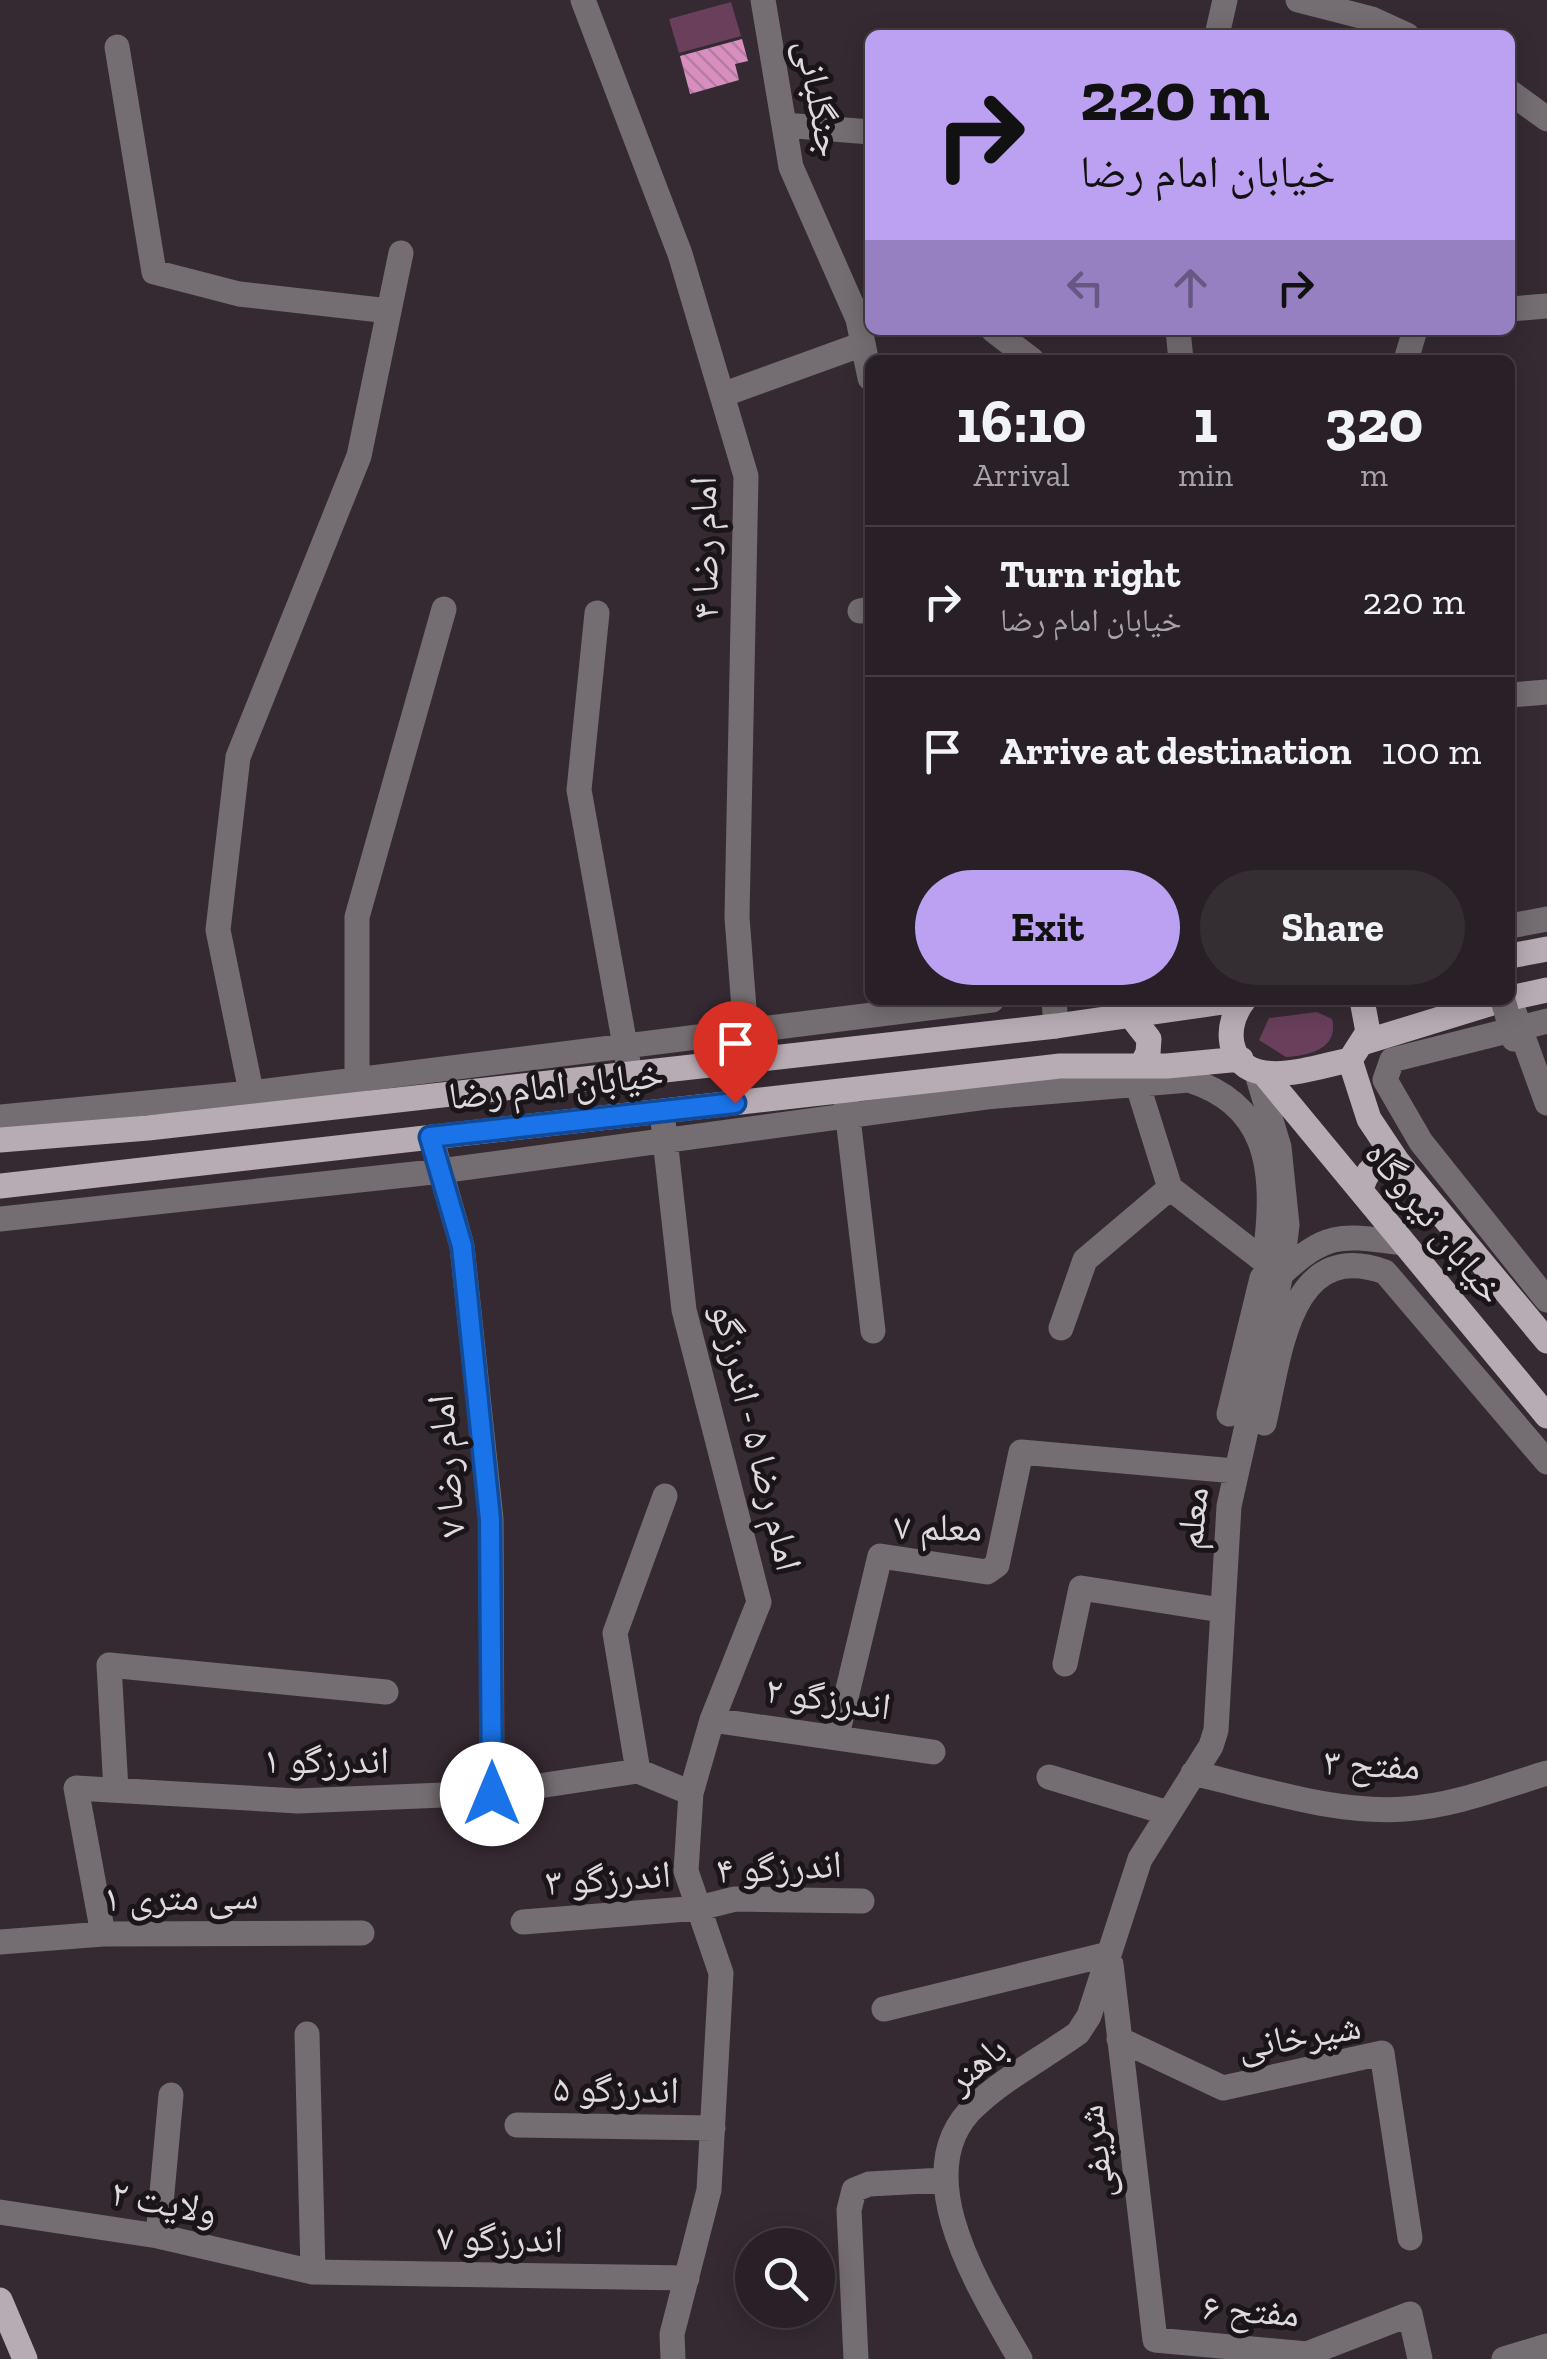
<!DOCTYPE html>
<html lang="en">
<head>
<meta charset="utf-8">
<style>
	body { margin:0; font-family:"Zilla Slab","Noto Naskh Arabic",serif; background:#342d32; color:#f1f3f6; height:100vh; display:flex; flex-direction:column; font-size:38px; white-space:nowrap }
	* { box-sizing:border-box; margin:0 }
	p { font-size:32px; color:#a5a3a7 }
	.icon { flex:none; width:55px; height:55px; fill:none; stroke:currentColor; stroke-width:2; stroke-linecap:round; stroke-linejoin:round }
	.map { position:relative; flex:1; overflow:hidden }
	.side { position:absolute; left:865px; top:355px; width:650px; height:650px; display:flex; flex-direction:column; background:#282026; border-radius:15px; box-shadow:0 5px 25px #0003,0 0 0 2px #443e43 }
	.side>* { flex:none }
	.hud { position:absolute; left:865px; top:30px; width:650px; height:305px; border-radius:15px; box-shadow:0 5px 25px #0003,0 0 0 2px #443e43; background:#bca0f2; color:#111; overflow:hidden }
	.tools { position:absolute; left:735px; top:2228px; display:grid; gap:20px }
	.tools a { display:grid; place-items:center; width:100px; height:100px; border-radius:50%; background:#282026; box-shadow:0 5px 25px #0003,0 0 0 2px #443e43; font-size:50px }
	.pin { position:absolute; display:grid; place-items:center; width:85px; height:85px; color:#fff; margin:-102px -42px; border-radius:50% 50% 50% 0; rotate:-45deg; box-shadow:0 0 10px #0007 }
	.pin .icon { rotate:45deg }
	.me { position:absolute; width:110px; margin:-55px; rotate:0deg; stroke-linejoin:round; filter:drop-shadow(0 0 8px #0008) }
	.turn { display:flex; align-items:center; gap:35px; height:210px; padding:0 50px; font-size:45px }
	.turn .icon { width:130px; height:130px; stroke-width:2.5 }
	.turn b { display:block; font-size:70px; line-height:85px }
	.lanes { display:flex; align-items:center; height:95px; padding:0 50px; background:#0003; justify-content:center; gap:50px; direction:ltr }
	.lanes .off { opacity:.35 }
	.eta { display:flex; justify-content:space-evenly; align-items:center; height:170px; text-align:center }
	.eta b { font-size:60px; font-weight:700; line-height:70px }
	.button { display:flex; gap:20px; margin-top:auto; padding:20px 50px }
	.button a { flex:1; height:115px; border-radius:60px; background:#bca0f2; color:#111; font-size:40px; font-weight:700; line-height:115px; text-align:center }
	.button a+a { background:#342d32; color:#f1f3f6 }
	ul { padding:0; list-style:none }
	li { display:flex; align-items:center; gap:30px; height:150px; padding:0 50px; border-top:2px solid #443e43 }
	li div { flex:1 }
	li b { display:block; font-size:38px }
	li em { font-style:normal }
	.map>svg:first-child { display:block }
</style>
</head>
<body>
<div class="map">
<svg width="1547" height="2359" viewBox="0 0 1547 2359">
	<defs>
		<pattern id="building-back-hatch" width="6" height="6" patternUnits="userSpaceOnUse" patternTransform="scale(2.5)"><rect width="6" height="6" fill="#d88fc0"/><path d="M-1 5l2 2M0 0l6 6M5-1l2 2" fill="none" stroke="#b37ca0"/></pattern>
	</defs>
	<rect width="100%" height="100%" fill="#362a32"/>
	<path fill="#693f5b" d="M731,2L741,36L679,53L669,19Z
		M1317,1012L1332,1019C1339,1048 1310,1056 1286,1057L1259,1040L1269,1018Z"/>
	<path fill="url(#building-back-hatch)" d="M742,39L748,61L735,64L739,80L690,94L680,56Z"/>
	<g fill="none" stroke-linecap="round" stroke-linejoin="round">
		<path stroke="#746d71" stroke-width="25" d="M583,0L680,254L746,476L737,917L748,1061
			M763,0L791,167L858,319L870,378
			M1298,0L1372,19L1407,35
			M1217,35L1225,0
			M117,47L154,272L239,294L389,311
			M1510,92L1547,119
			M784,125L870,132
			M1510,309L1547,306
			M993,330L1032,360
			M1178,330L1181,360
			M1406,360L1415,330
			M722,395L863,344
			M860,611L870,609
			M597,613L579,790L628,1062
			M1510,695L1547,692
			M1510,926L1547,919
			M1054,1000L1056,1026
			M1514,1012L1547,1103
			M1547,1021L1392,1060L1385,1080L1421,1142L1547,1300
			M1133,1070L1170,1188L1281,1274
			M357,1092V917L444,609
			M846,1101L873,1331
			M254,1106L218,930L238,757L359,456L401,253
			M0,1117L251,1093L992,1000
			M663,1121L684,1310L759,1602L712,1720L691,1793L686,1871L721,1973L709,2190L672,2334L673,2359
			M431,1137L462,1246L491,1519L492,1793
			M0,1219L433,1172L986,1097L1189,1080C1266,1104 1275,1166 1267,1239
			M1281,1274C1328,1231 1341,1235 1402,1243
			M1061,1328L1085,1260L1170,1188
			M1229,1414L1262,1278
			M1264,1423C1280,1357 1288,1237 1385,1272L1547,1462
			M1065,1664L1081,1588L1221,1610
			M712,1720L933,1752
			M837,1735L880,1556L987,1572L997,1565L1021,1452L1235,1471
			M638,1771L615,1633L665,1496
			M1193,1773C1262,1789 1334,1814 1405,1809C1454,1806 1501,1787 1547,1773
			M1049,1777L1168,1813
			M116,1790L109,1665L386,1692
			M523,1922L699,1908L735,1899L862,1901
			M103,1934L76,1788L298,1801L492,1793L638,1771L691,1793
			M0,1942L103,1934L362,1933
			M1111,1964L1155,2340L1307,2354L1410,2314L1420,2359
			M884,2009L1109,1954
			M307,2034L313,2272
			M1119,2039L1223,2088L1382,2053L1410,2238
			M517,2125L713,2128
			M0,2212L158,2236L313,2272L687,2278
			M158,2236L171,2095
			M856,2359L849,2210L854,2190L869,2184L944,2180
			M1020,2359C983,2294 902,2171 976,2105C1006,2077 1045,2057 1078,2033L1089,2016L1140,1859L1211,1746L1216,1730L1229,1506L1281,1274L1287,1225L1279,1147L1257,1074
			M1504,2359L1547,2346"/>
		<path stroke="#b8acb4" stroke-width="25" d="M1510,956L1547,949
			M1510,998L1547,990
			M1244,1000C1234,1013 1229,1028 1232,1044C1243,1095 1317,1066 1350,1060L1368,1032L1362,1000
			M1131,1016L1149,1039L1148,1053L1141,1066
			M1365,1042L1502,1000
			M1350,1060L1369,1119L1397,1161L1547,1341
			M1265,1075L1547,1416
			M0,1140L148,1128L1056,1026L1237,1000
			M0,1186L1060,1066H1167L1241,1059
			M1361,1191C1366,1169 1375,1162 1397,1161
			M0,2300L25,2359"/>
		<path stroke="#746d71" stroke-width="25" d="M1503,1000L1514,1039"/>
	</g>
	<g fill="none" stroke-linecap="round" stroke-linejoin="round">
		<g stroke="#114b97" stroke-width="25">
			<path id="route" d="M492,1794L490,1519L462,1246L430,1137L735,1103"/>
		</g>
		<use href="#route" stroke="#1a73e8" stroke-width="18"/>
	</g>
	<g text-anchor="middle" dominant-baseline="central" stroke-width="10" stroke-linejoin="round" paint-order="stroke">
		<g font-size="38" fill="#dfd8dc" stroke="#1a1518">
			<text transform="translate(820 98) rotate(79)">جنگلبانی</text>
			<text transform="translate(704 548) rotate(-91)">امام رضا ۴</text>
			<text transform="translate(556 1085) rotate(-6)">خیابان امام رضا</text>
			<text transform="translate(1435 1222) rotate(51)">خیابان نیروگاه</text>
			<text transform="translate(757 1437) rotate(76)">امام رضا ۵ - اندرزگو</text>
			<text transform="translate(446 1466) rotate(-95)">امام رضا ۷</text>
			<text transform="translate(1192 1518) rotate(-84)">معلم</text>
			<text transform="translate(938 1527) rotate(1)">معلم ۷</text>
			<text transform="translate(828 1698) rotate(8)">اندرزگو ۲</text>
			<text x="326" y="1760">اندرزگو ۱</text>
			<text transform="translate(1372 1764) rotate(3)">مفتح ۳</text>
			<text transform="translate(779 1867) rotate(-3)">اندرزگو ۴</text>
			<text transform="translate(608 1878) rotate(-4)">اندرزگو ۳</text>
			<text transform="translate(181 1897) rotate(-1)">سی متری ۱</text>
			<text transform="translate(1299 2036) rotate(-10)">شیرخانی</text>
			<text transform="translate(976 2064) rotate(-40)">باهنر</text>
			<text transform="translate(616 2089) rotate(1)">اندرزگو ۵</text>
			<text transform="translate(1095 2152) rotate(-97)">شریفی</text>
			<text transform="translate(164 2202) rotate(11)">ولایت ۲</text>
			<text transform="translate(500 2238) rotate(1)">اندرزگو ۷</text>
			<text transform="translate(1251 2310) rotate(4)">مفتح ۶</text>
		</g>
	</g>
</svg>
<div class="tools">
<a><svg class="icon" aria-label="search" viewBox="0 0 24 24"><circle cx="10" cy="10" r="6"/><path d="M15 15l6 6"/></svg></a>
</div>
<div class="pin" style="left:735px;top:1103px;background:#d93025"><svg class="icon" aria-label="arrive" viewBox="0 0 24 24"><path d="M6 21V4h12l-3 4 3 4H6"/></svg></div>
<svg class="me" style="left:492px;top:1794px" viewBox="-20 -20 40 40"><circle r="19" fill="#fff"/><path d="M0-13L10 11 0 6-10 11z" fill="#1a73e8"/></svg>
<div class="hud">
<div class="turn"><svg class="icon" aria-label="right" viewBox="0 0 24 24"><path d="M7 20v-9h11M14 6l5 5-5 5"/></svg><div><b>220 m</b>خیابان امام رضا</div></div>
<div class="lanes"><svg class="icon off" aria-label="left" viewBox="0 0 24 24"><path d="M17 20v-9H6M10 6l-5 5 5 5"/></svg><svg class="icon off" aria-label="ahead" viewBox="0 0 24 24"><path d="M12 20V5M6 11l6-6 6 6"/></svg><svg class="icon" aria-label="right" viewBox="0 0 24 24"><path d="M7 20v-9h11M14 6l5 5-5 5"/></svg></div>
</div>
<section class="side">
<div class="eta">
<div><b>16:10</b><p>Arrival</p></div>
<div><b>1</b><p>min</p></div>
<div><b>320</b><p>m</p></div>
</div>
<ul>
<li><svg class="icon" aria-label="right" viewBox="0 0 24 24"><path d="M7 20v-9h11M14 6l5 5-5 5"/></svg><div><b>Turn right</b><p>خیابان امام رضا</p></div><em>220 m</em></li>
<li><svg class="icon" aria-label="arrive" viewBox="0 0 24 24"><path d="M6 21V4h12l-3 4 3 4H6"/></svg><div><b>Arrive at destination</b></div><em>100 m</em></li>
</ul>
<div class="button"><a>Exit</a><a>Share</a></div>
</section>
</div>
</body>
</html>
